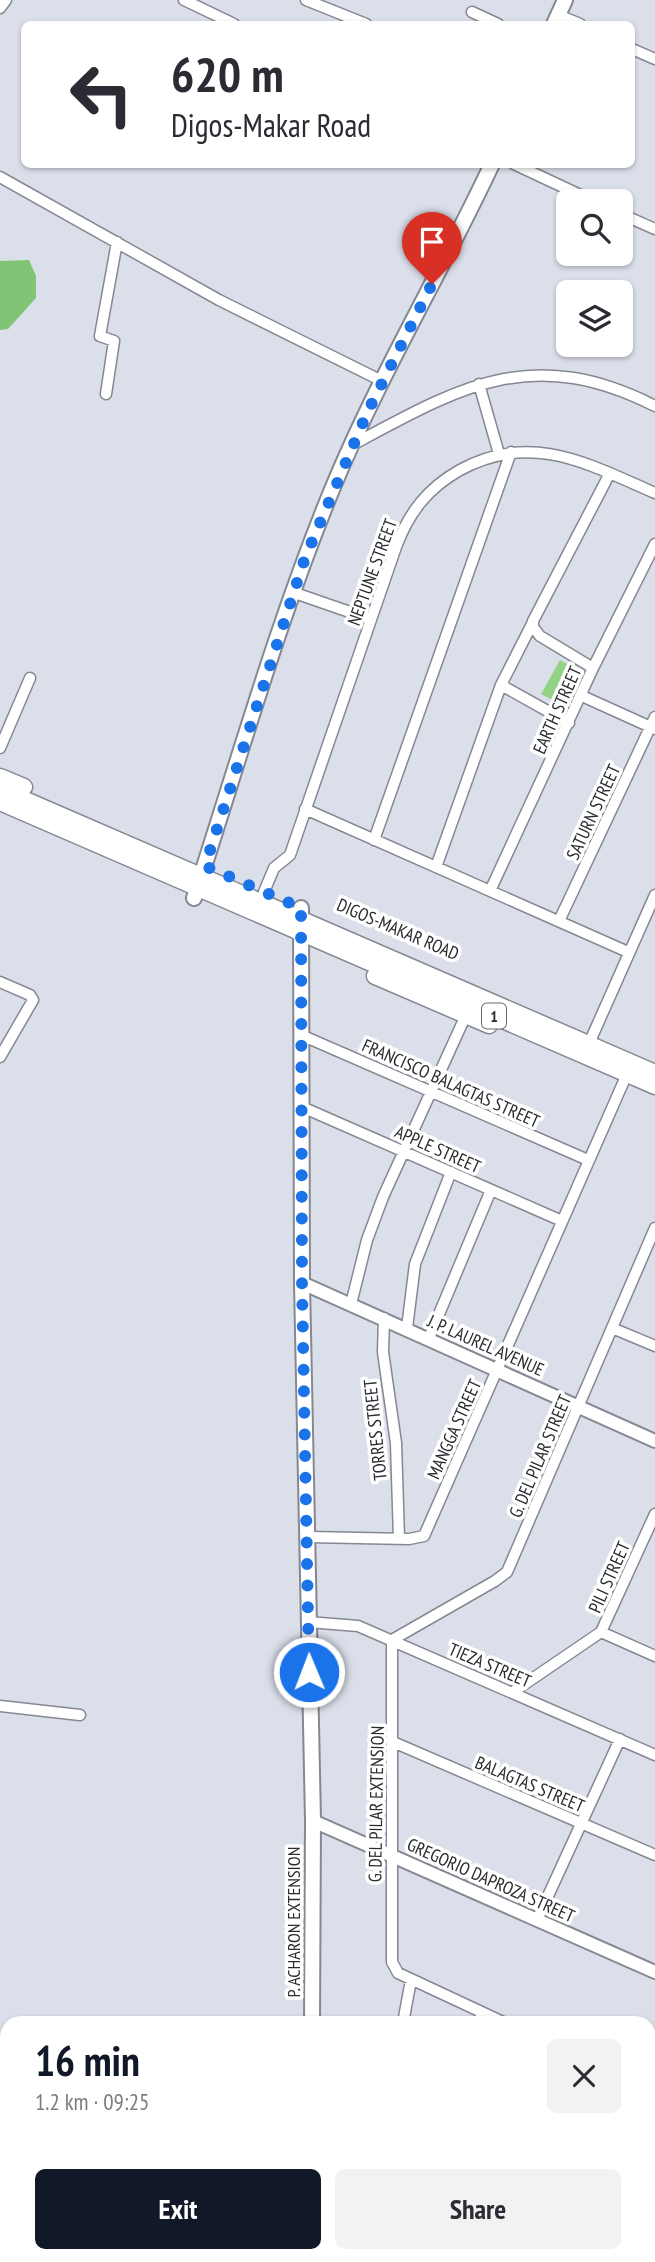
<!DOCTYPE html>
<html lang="en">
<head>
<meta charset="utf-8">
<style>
	body { margin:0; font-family:"PT Sans Narrow",sans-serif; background:#f2f2f3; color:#2b2b33; height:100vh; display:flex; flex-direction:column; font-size:26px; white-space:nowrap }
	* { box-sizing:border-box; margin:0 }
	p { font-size:23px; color:#7c7c81 }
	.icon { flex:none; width:38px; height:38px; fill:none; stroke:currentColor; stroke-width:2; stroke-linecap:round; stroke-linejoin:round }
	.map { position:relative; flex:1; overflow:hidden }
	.side { position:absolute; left:0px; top:2016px; width:656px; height:247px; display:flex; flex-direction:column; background:#fff; border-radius:21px 21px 0 0; box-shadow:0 2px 5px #0004 }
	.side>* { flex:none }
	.hud { position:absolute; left:21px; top:21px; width:614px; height:147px; border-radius:10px; box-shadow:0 2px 5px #0004; background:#fff; color:#2b2b33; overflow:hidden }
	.buttons { position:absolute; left:556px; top:189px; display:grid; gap:14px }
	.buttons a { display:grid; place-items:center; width:77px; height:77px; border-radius:10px; background:#fff; box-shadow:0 2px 5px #0004; font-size:35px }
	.pin { position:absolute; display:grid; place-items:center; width:60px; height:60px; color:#fff; margin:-72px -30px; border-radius:50% 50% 50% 0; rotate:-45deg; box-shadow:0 0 7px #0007 }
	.pin .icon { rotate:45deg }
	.me { position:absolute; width:77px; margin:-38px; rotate:359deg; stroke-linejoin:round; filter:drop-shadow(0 0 5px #0008) }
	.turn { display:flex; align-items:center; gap:24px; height:147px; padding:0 35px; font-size:32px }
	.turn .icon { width:91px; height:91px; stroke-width:2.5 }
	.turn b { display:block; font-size:49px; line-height:60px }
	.round { display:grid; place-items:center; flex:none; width:74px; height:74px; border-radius:10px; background:#f2f2f3 }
	.summary { display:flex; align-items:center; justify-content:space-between; height:119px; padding:0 35px }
	h1 { font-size:42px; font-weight:800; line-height:52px; color:#111827 }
	.cta { display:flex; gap:14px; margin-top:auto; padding:14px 35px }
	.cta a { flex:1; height:80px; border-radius:10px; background:#111827; color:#fff; font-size:28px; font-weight:800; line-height:80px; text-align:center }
	.cta a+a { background:#f2f2f3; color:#2b2b33 }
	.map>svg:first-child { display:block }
</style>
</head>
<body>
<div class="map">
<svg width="655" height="2262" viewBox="0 0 655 2262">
	<rect width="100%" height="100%" fill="#dbdfea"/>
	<path fill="#93d387" d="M560,660L580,671L562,705L541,694Z
		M100,2256H155L156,2262H104Z"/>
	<path fill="#82c475" d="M29,260L36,276V298L8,329L0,330V261Z"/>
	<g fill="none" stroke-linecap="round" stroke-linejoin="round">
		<g stroke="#858892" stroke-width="13">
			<path id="minor" d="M184,0L234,24
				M306,0L366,24
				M0,8L6,0
				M472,12L498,24
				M558,15L580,24
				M632,49L655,59
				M514,164L593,201
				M0,177L219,300L382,381
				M621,214L655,229
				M479,384L499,454
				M106,394L114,341L100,336L117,242
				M352,445C462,386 532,344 655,406
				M292,592L370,619
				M593,668L540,636L533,627V621L610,473
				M501,685L533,622
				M582,696L655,729
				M0,748L30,678
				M305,809L628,952
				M374,840L511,452
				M436,867L501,685L569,723
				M490,891L593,668L655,544
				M264,892L274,868L290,855L396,547C409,512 428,488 460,470C532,431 588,464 655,493
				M559,921L655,717
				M0,982L30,995L33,1000L0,1057
				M301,1035L588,1160
				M587,1048L655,895
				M302,1107L562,1221
				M351,1304L367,1240L383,1197L466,1015
				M384,1318L383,1352L396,1443L399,1539
				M407,1328L415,1264L451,1172
				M612,1328L655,1346
				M429,1338L491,1190
				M308,1537L409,1539L424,1536L627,1074
				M308,1622L358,1626L655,1755
				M601,1632L655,1656
				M513,1692L601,1632L655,1514
				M0,1706L80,1715
				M393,1742L655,1855
				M537,1920L620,1739
				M403,2023L411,1980
				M478,2023L482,2013
				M505,2023L398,1973L392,1962V1640L495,1581L507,1572L655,1228
				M649,2087L655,2089
				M436,2262L437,2256"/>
		</g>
		<g stroke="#858892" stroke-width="16">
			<path id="tertiary" d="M302,1283L655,1441
				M313,1821L655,1972
				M649,2205L655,2192
				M626,2262L628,2256"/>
		</g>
		<g stroke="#858892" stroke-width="18">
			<path id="secondary" d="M554,24L565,0
				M194,898C239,760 278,620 333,487C379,376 441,273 492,164
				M301,908L302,1283L313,1821L312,2023
				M413,2256L416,2262"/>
		</g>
		<g stroke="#858892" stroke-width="19">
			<path id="primary" d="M0,777L24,787
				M0,789L655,1073
				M0,802L655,1086
				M375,976L489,1025"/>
		</g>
		<use href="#minor" stroke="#fff" stroke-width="10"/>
		<use href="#tertiary" stroke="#fff" stroke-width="12"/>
		<use href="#secondary" stroke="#fff" stroke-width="14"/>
		<use href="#primary" stroke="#fff" stroke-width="16"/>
	</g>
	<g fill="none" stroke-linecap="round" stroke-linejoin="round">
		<path stroke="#1a73e8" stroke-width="12" stroke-dasharray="0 21.6" d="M309,1672L302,1283L301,908L205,866L305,558L368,411L432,284"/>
	</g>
	<g text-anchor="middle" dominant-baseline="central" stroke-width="7" stroke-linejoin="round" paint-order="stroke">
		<rect fill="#fff" stroke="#696b6d" stroke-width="2" x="482" y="1003.5" width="24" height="25" rx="5"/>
		<g font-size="16" font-weight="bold" fill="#292b2f">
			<text x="494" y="1016">1</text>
		</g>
		<g font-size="18" fill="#292b2f" stroke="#fff">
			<text transform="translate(372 572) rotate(-70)">NEPTUNE STREET</text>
			<text transform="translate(557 710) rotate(-66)">EARTH STREET</text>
			<text transform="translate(593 812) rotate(-65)">SATURN STREET</text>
			<text transform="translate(398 929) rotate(23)">DIGOS-MAKAR ROAD</text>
			<text transform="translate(451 1083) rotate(24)">FRANCISCO BALAGTAS STREET</text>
			<text transform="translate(438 1149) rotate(24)">APPLE STREET</text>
			<text transform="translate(486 1345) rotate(24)">J. P. LAUREL AVENUE</text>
			<text transform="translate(454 1429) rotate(-66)">MANGGA STREET</text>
			<text transform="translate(375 1430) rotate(-96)">TORRES STREET</text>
			<text transform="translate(540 1456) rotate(-67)">G. DEL PILAR STREET</text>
			<text transform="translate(609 1577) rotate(-66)">PILI STREET</text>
			<text transform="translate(490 1665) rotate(23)">TIEZA STREET</text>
			<text transform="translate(530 1784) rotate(23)">BALAGTAS STREET</text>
			<text transform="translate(376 1804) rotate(-89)">G. DEL PILAR EXTENSION</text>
			<text transform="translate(491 1880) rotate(24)">GREGORIO DAPROZA STREET</text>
			<text transform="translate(293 1922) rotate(-90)">P. ACHARON EXTENSION</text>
		</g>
	</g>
</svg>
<div class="buttons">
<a><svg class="icon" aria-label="search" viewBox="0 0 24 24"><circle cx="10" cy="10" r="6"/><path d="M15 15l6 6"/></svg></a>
<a><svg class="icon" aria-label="layers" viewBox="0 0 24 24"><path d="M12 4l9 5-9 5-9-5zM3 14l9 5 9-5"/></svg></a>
</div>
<div class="pin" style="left:432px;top:284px;background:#d93025"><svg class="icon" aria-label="arrive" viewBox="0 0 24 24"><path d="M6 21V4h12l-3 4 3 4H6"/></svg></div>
<svg class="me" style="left:309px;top:1672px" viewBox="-20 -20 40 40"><circle r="17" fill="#1a73e8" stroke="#fff" stroke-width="3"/><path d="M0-11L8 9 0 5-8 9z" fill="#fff"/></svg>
<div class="hud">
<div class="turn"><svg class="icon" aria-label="left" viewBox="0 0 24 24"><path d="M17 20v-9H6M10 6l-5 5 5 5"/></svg><div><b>620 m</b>Digos-Makar Road</div></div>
</div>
<section class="side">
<div class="summary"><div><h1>16 min</h1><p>1.2 km · 09:25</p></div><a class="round"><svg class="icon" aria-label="close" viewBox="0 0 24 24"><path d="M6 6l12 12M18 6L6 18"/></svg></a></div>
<div class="cta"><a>Exit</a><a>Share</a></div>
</section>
</div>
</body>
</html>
